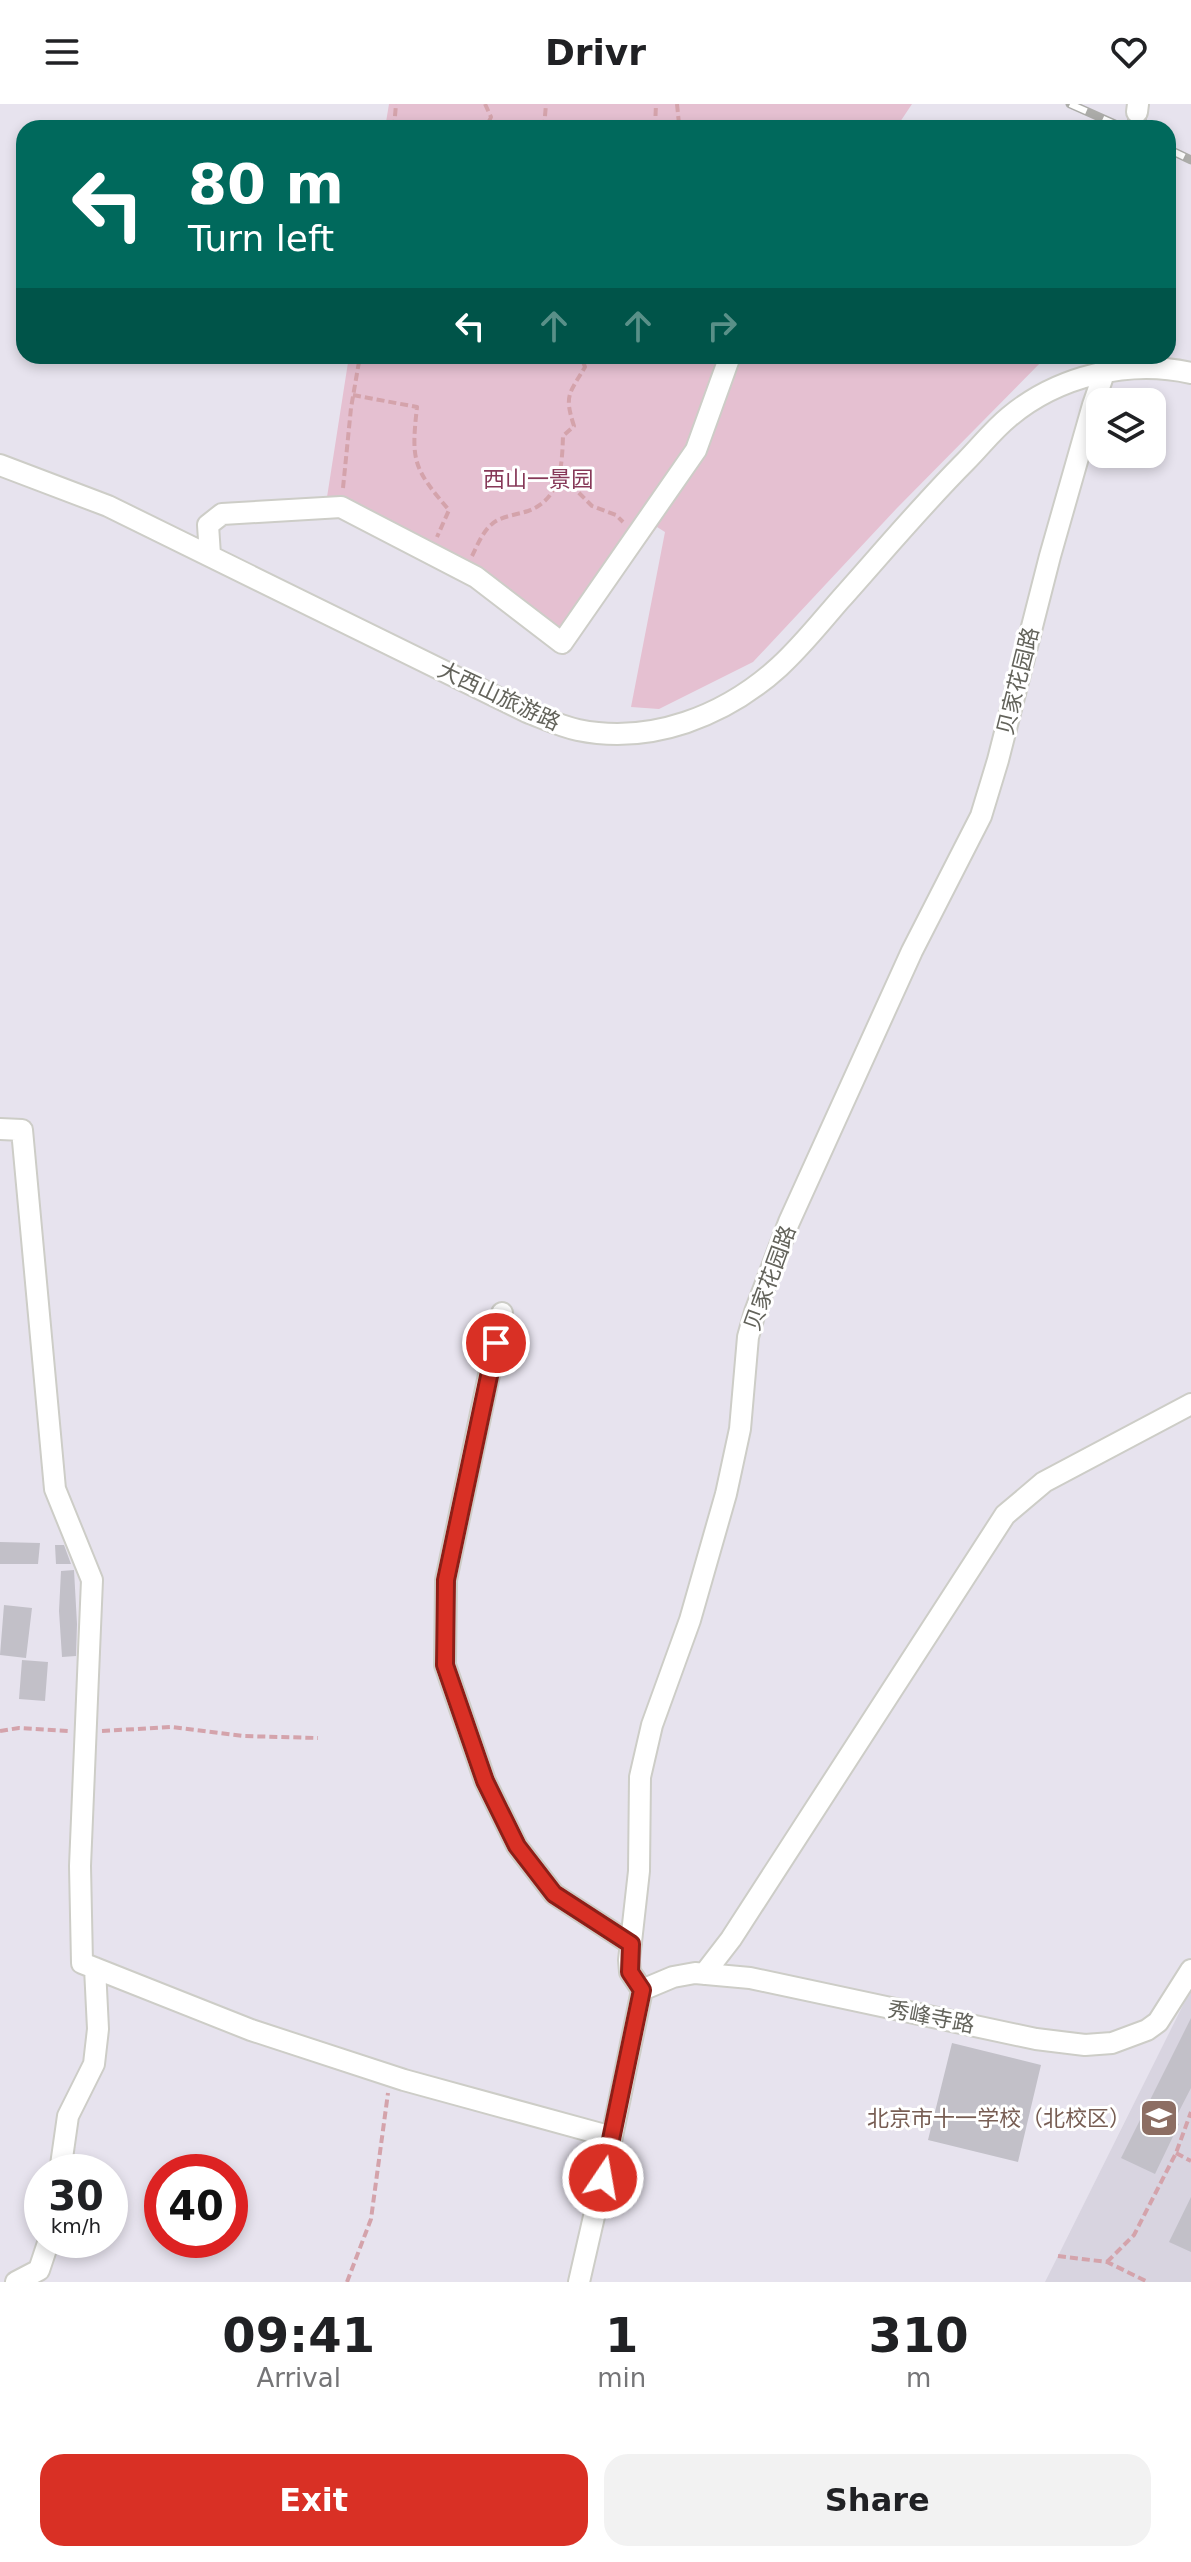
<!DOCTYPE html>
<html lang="en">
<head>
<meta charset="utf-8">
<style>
	body { margin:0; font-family:"DejaVu Sans","Noto Sans SC",sans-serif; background:#f2f2f2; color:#202124; height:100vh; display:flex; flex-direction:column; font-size:30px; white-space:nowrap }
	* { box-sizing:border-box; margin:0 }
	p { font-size:26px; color:#757577 }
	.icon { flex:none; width:44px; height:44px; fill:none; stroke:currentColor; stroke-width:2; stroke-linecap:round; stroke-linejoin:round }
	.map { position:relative; height:2178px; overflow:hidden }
	.details { display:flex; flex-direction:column; background:#fff; flex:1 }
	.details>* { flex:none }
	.banner { position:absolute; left:16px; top:16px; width:1160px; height:244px; border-radius:24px; box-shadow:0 4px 12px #0003; background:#00695c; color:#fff; overflow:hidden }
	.tools { position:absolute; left:1086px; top:284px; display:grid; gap:16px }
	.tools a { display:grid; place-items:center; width:80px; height:80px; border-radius:16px; background:#fff; box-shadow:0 4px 12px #0003; font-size:40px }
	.speed { position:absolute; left:24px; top:2050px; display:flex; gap:16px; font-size:40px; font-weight:700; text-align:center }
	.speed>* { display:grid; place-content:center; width:104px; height:104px; border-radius:50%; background:#fff; box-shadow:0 4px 12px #0003; line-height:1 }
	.speed small { font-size:20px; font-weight:400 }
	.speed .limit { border:12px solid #d22; background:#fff; color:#111 }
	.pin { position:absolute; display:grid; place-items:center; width:68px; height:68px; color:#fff; margin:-34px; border:4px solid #fff; border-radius:50%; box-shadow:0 2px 8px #0007 }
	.me { position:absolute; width:88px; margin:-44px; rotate:12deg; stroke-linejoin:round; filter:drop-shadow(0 0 6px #0008) }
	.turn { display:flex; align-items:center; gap:28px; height:168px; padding:0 40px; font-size:36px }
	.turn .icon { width:104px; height:104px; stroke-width:2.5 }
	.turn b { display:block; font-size:56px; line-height:68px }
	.lanes { display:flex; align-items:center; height:76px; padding:0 40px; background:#0003; justify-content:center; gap:40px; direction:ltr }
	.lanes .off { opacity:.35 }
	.eta { display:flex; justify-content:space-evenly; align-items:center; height:136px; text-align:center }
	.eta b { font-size:48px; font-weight:800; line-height:56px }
	.cta { display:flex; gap:16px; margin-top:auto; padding:16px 40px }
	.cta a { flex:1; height:92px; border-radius:24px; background:#d93025; color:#fff; font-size:32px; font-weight:800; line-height:92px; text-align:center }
	.cta a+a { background:#f2f2f2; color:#202124 }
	header { display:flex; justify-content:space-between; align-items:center; height:104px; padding:0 40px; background:#fff; font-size:36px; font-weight:800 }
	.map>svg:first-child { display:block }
</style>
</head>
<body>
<header><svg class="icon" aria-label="menu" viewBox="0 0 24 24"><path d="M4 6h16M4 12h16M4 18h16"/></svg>Drivr<svg class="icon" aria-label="heart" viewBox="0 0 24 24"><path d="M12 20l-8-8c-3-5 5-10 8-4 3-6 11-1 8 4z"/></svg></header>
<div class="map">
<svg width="1191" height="2178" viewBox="0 0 1191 2178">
	<rect width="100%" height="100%" fill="#e7e3ee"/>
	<path fill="#d8d4e0" d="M1191,1885V2178H1045L1058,2152Z"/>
	<path fill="#e5c0d1" d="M389,0H912L896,24H385Z
		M349,252H1047L897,404L753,558L659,605L631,603L665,428L657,423L565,551L470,477L407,449L325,406Z"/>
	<path fill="#c2c0c8" d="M0,1438L40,1439L38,1460H0Z
		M55,1441H64L71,1460H56Z
		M74,1466L77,1520L76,1552L62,1553L59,1507L61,1467Z
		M4,1501L32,1504L26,1554L0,1551Z
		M22,1556L48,1558L45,1597L19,1595Z
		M1191,1914V1984L1174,2017L1179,2020L1155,2070L1121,2054Z
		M952,1939L1041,1961L1018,2058L928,2036Z
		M1191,2093V2148L1169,2138Z"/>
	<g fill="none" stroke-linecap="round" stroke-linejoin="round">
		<path stroke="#c6c3c9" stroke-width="20" stroke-dasharray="20 10" stroke-linecap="butt" d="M1137,24V8"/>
		<g stroke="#cdcdc7" stroke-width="24">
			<path id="minor" d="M1137,8L1138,0
				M0,361L108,402L527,608C543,614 560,622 578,626C651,641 725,612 779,563C801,543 820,519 840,496C882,449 922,401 966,357C980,343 993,326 1009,313C1058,272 1128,255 1191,269
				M210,451L208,421L222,410L341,403L476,473L562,539L696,346L730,252
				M0,1025L22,1026L55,1385L92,1476L80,1762L82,1859L251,1926L404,1976L612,2033
				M502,1209L446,1476L445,1561L485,1677L517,1742L554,1790L631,1840
				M704,1870L731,1835L1005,1411L1044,1378L1191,1300
				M642,1886L673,1873L695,1869L750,1874L1036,1935L1085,1941L1112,1939L1147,1926L1158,1918L1191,1866
				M60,2068L68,2012L94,1960L98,1925L95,1864
				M16,2178L39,2166L49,2136
				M579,2178L609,2047L642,1886L630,1868L629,1856L639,1767L640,1673L652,1621L690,1516L726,1390L740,1325L748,1233L755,1208L789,1118L912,847L981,712L998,656L1050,452L1093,301L1110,252"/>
		</g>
		<path stroke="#d4a3ab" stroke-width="4" stroke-dasharray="8 4" stroke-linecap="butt" d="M485,0L491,13L486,24
			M677,0L679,20H728L757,24
			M394,24L396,0
			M544,24L546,0
			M655,24L656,0
			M353,291L417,303C411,357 413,364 449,406L437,433
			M558,377L577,387L592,402L616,411L623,418
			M343,384L351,304L360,252
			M472,452C477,442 483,427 492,420C501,412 516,411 528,407C561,395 562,362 563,332L574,322C564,291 569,290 585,263L581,252
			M0,1627L19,1624L69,1627
			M102,1627L171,1623L243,1632L318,1634
			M1176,2049L1191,2057
			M1058,2152L1107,2158L1148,2178
			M1107,2158L1134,2131L1176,2049L1191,2008
			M347,2178L371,2115L388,1989"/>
		<use href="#minor" stroke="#fff" stroke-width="20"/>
		<g stroke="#acaca9" stroke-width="9">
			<path id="rail" d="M1070,0L1124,24
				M1168,45L1191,56"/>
		</g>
		<use href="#rail" stroke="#fff" stroke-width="6" stroke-dasharray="18" stroke-linecap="butt"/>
	</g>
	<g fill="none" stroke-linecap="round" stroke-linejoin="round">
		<g stroke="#8d1f18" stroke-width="20">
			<path id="route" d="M496,1239L446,1476L445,1561L485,1677L517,1742L554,1790L631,1840L630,1868L642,1886L603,2074"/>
		</g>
		<use href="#route" stroke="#d93025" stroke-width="14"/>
	</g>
	<defs>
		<g id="school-square" transform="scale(2)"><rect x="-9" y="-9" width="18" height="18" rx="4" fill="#8d6e63" stroke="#fff"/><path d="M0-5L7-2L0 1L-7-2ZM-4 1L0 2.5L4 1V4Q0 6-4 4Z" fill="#fff"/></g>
	</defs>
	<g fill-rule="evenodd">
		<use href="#school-square" x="1159" y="2014"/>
	</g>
	<g text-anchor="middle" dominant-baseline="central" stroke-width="6" stroke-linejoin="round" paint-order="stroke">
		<g font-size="22" fill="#863858" stroke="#fff">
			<text x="538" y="375">西山一景园</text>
		</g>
		<g font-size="22" fill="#63635b" stroke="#fff">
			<text transform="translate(1018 577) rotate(-76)">贝家花园路</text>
			<text transform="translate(499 592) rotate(25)">大西山旅游路</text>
			<text transform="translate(770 1174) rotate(-70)">贝家花园路</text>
			<text transform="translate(931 1913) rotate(11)">秀峰寺路</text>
		</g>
		<g font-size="22" fill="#785e54" stroke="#fff" text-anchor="end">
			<text x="1131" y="2014">北京市十一学校（北校区）</text>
		</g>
	</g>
</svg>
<div class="tools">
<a><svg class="icon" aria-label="layers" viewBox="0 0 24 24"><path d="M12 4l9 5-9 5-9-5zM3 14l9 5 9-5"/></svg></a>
</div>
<div class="speed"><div>30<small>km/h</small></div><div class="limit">40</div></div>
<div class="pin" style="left:496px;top:1239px;background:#d93025"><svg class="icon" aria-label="arrive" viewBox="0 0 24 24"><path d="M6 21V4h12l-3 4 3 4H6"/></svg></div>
<svg class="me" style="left:603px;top:2074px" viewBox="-20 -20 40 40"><circle r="17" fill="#d93025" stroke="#fff" stroke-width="3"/><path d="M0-11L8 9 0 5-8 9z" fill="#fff"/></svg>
<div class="banner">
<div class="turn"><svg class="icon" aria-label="left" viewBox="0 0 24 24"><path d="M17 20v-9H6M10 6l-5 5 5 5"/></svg><div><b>80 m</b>Turn left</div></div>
<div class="lanes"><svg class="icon" aria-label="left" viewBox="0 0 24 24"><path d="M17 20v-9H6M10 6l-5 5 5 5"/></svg><svg class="icon off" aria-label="ahead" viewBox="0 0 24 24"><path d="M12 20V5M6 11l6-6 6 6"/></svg><svg class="icon off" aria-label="ahead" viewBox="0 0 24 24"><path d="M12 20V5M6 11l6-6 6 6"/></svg><svg class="icon off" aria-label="right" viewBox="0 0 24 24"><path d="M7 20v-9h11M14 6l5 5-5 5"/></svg></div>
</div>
</div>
<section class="details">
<div class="eta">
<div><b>09:41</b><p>Arrival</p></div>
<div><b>1</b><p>min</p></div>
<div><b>310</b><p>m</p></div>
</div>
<div class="cta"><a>Exit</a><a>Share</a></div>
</section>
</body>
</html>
